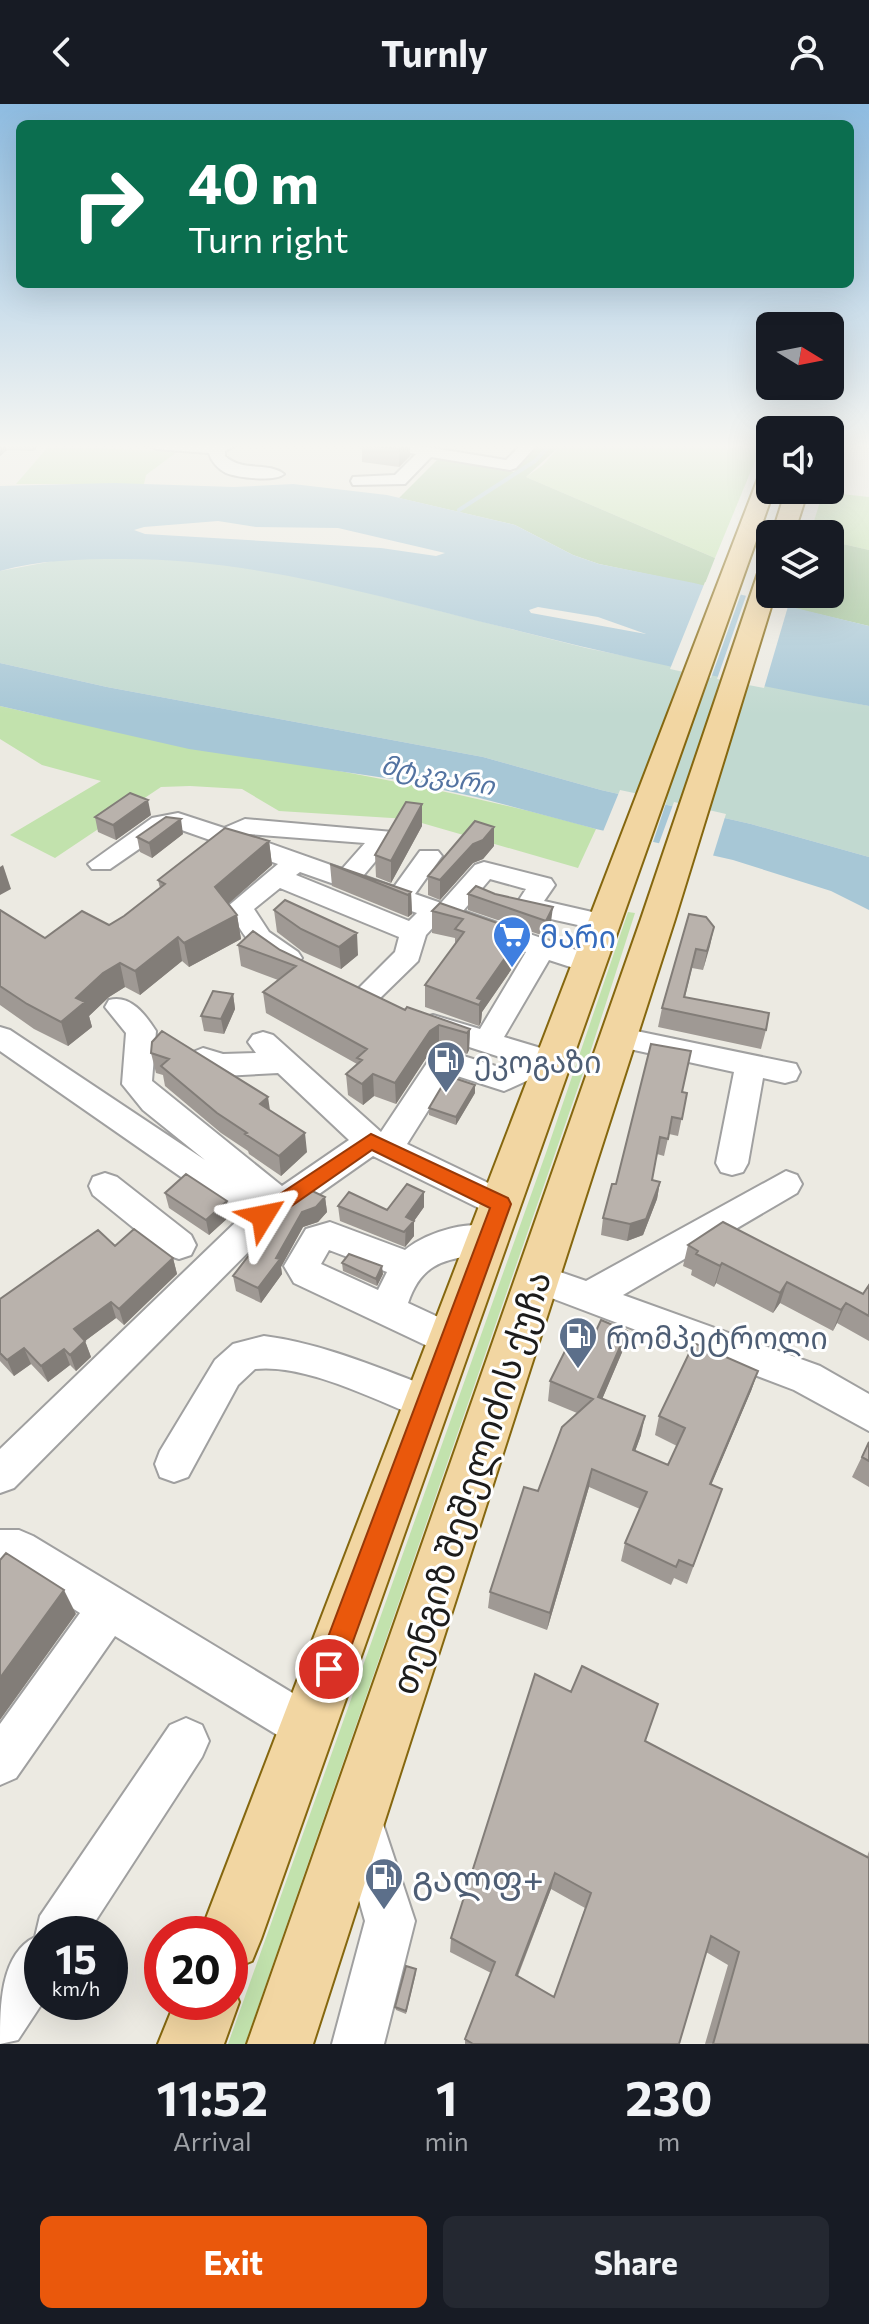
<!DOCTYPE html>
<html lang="en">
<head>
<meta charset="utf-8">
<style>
	body { margin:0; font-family:Commissioner,"Noto Sans Georgian",sans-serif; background:#242831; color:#f1f3f6; height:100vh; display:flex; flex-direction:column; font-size:30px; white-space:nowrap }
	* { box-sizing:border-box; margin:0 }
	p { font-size:26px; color:#9ea1a6 }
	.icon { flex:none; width:44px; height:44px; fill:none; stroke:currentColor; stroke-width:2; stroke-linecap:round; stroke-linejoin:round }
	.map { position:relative; height:1940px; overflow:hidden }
	.drawer { display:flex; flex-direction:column; background:#171b24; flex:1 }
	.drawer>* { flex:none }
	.banner { position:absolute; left:16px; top:16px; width:838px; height:168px; border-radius:12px; box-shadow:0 8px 32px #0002; background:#0b6e4f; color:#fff; overflow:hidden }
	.needle { width:52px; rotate:100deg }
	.fabs { position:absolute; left:756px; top:208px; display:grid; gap:16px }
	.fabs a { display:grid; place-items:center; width:88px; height:88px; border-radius:12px; background:#171b24; box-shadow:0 8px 32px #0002; font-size:40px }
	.speed { position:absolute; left:24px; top:1812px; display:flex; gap:16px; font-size:40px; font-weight:700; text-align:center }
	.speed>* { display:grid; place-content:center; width:104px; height:104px; border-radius:50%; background:#171b24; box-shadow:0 8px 32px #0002; line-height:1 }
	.speed small { font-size:20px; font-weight:400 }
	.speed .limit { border:12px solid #d22; background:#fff; color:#111 }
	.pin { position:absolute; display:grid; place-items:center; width:68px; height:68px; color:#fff; margin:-34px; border:4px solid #fff; border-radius:50%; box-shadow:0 2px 8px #0007 }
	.me { position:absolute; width:88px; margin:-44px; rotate:55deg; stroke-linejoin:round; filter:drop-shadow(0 0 6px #0008) }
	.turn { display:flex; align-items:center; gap:28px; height:168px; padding:0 40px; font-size:36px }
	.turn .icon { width:104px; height:104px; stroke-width:2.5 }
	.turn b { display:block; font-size:56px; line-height:68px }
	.eta { display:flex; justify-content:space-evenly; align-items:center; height:136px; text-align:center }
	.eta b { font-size:48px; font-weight:700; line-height:56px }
	.button { display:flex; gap:16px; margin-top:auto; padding:16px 40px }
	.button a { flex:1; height:92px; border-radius:12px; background:#ea580c; color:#fff; font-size:32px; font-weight:700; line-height:92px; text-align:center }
	.button a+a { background:#242831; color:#f1f3f6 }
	header { display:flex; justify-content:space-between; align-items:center; height:104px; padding:0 40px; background:#171b24; font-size:36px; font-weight:700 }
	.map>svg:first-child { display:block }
</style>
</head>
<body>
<header><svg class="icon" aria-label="back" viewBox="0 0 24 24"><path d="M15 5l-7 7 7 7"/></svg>Turnly<svg class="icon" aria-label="person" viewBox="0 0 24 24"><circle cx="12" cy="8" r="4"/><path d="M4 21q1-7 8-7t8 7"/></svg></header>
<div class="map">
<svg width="869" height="1940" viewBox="0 0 869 1940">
	<rect width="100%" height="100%" fill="#eceae2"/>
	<path fill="#c2e2ad" d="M562,340H762L715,454L526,373L543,361Z
		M48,343L178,347L146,371L144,380H16Z
		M823,388L869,393V446L830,437V430H810Z
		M0,602C198,648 401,669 596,725L578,764L408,715L279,707L242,685L190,682L161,683L55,754L10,731L101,677L42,661L0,635Z
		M628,808L635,809L589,952L245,1940H228L547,1046Z"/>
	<path fill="#a4c79b" d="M539,340H562L526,373L715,454L704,482L599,460L573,451L515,421L399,394L438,355L514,368Z
		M830,437L869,446V522L788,503L792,490H830Z"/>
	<path fill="#c1d9d0" d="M159,454L236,461L302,472L586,544L869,602V753L751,720L601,686L483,653L107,583L0,559V467L64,455Z"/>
	<path fill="#a7c7d6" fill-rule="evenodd" d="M114,379L234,383L293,380L387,391L515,421L573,451L599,460L694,479L869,522V602C752,581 634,556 519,527C386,495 258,454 120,455C79,455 40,456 0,467V382ZM218,417L256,423L338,424L445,449L436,452L381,444L145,430L134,426L144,423ZM538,503L598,513L646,530L531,509L529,506Z
		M0,559L107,583L483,653L601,686L751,720L869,753V806L831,787L733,756L596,725L476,693L392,675L189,645L0,602Z"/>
	<path fill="#eceae2" d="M705,478L742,487L711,574L670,565Z
		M747,489L789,499L764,584L717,575Z
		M620,686L667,696L652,741L602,730Z
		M674,698L726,710L712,755L658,742Z"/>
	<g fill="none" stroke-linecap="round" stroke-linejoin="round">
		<path stroke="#a7c7d6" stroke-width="4" d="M459,406L535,357L551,340"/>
		<g stroke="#a0a0a0" stroke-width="4">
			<path id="minor" d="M148,340H237L225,347V352C244,369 267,357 284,370C275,378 238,374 226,369C218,365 211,357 209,349L156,345Z
				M374,340H408L506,356L522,340H538L516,364L510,366L431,353L405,380L353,381L351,377L353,373L395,371L416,350L382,345Z
				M178,709L224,724L245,715L393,728L396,733L363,772L394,783L420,747H438L442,752L415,790L441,799L475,761L484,758L551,775L555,781L544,797L614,813L618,819L614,825L605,827L519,808L515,802L526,785L490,775L463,807L599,854L603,860L599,866L589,869L549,856L504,933L564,951L568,959L564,967L553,970L546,968L504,987L451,970L407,1040L513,1091L517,1100L513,1109L501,1113L489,1109L373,1052L275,1121L14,1384L0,1389V1345L240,1114L0,947V923L10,926L205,1056L143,1006L122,980L126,929L105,903L109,896C130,890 145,910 156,927L152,977L282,1082L349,1036L278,969L223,972L193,962L188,955L193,948L203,944L223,950L256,949L248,938L253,931L263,928L273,931L381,1028L433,950L444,946L502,964L515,958L423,928L419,921L423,914L433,911L480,925L526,848L439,817L426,831L418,857L376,898L366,901L356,898L352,891L395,848L399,833L280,784L254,805L269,828L298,848L302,854L298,860C264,870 241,827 227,803L278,760L176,724L168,725L110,765H92L88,760L152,714ZM249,730L365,739L342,765L246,731ZM300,768L417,809L409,817L296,771Z
				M617,923L796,960L800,968L796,976L785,979L763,974L748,1059L743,1068L732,1071L721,1068L716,1059L734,968L607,940L602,933L607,926Z
				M786,1067L797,1071L802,1080L797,1089L623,1191L820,1262L869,1290V1327L794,1286L525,1184L520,1174L525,1164L537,1160L586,1177Z
				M105,1069L117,1073L191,1131L196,1141L191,1151L179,1155L167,1151L93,1091L89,1082L93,1073Z
				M330,1118L405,1146C428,1127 472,1115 500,1124L505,1134L500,1144C458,1158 425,1148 408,1199L464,1225L469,1236L464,1247L451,1252L438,1247L294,1179L284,1162L306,1125ZM329,1146L387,1168L378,1186L321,1160Z
				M264,1232C326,1240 383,1266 440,1287L446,1299L440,1311L427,1316C379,1298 306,1259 255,1265L238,1281L188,1373L174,1378L160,1373L155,1360L160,1347L215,1256L233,1240Z
				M0,1426H19L33,1432L324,1608L330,1624L324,1640L308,1646L292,1640L115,1532L16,1674L0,1681V1620L80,1509L13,1466H0Z
				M186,1614L202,1621L209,1637L202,1653L87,1830H42L43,1898L18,1936L0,1940C0,1903 0,1850 35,1833L40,1812L170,1621Z
				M360,1696L377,1702L415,1817L384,1940H332L365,1817L337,1719L343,1702Z"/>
		</g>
		<g stroke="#85670f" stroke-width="4">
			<path id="major" d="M770,363V386H774L261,1835L252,1857L230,1866V1830H200L760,369Z
				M786,386H808L794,430H772Z
				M770,462V490H775L675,815L313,1940H247L641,815L758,469L762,464Z
				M230,1875L239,1898L224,1940H158L175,1898H230Z"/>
		</g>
		<use href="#minor" fill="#fff" fill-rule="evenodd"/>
		<use href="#major" fill="#f2d6a2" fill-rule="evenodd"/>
	</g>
	<path fill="#9f9994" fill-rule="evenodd" d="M0,340H39L34,347L7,346L0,352Z
		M362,340H410V352L399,363L362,358Z
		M422,700V722L391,779L376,773L375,751Z
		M151,711L116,736L98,728L95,713Z
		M183,730L152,754L140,748L137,733Z
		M269,737L272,761L228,800L237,811L241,835L189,863L182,857L140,891L125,883L109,893L89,912L92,923L68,942L34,925L0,901V806L45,834L109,821L124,812L160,784L158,776Z
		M494,742L483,755L473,759L440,796L428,791V772Z
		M330,760L411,788L412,810L408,813L332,782Z
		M468,790L551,818L544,832L468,806Z
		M440,799L522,850L482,908L481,918L479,922L425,903V881L455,840V834L432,829V807Z
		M274,806L358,851L341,865L303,848L277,828Z
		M689,810L714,823L703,866L692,864L685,893L766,926L761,945L658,923L662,904Z
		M238,841L280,846L405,906L470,925L469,946L467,950L439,942L430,948L396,1000L374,992L363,1001L348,991L346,970L357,960L266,909L263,888L278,876L241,862Z
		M233,890L235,905L224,930L204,927L201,912Z
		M152,938L270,1007L307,1048L281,1072L249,1050L248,1047L221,1029L165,982L163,971L156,969L151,949Z
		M682,988L687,989L678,1032L669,1030L664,1052L657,1050L652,1076L660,1078L657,1095L643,1131L627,1137L601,1131L603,1114L616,1080Z
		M475,989L456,1021L429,1011V1004Z
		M165,1089L230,1112L209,1131L169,1104Z
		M325,1093L327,1108L318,1118L303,1123L281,1163L282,1170L261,1199L236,1187L233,1172L252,1148L250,1133Z
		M338,1102L387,1106L424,1103L414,1117V1132L405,1143L340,1117Z
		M688,1141L863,1190L869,1181V1237L837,1219L833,1227L780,1199L773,1209L716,1179L714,1183L691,1171L692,1166L683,1162Z
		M115,1142L173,1154L177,1170L124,1221L116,1214L85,1237L91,1253L76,1267L70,1261L48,1278L31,1260L14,1272L0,1257V1195Z
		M342,1159L383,1170L377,1182L343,1167Z
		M627,1227L623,1246L602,1295L641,1331L635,1347L668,1361L677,1342L655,1331L659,1312L758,1267L751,1287L711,1380L722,1385L687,1480L674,1474L671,1481L621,1457L625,1439L640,1405L589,1383L547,1526L488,1504L490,1488L577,1309L548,1297L550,1277L584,1253Z
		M869,1338V1383L852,1373Z
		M645,1637L867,1753L869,1747V1940H705L728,1861L706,1848L679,1940H465V1935L491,1869L450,1848L451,1834ZM551,1785L585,1804L554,1893L518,1872Z
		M416,1869L406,1910L396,1906L395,1903Z"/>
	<path fill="#827d78" d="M0,340H6L7,346L0,352Z
		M32,340H39L34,347Z
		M404,340H410V352L399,363V345Z
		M148,696L151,711L116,736L113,721Z
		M422,700V722L391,779V757Z
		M181,715L183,730L152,754L149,739Z
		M494,723V742L483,755L473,759L440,796V776L473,740Z
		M269,737L272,761L219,808L215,783Z
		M3,761L11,785L0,791V763Z
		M411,788L412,810L408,813V791Z
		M553,803L551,818L544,832L546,817Z
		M237,811L241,835L189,863L184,839Z
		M714,823L710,842L703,866L707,847Z
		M523,828L522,850L482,908L481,918L479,922V901L477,894Z
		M357,829L358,851L341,865L339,843Z
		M178,833L182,857L140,891L135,867Z
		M120,859L125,883L109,893L89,912L92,923L68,942L61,918L76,894L103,869Z
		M233,890L235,905L224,930L221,915Z
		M439,921V942L430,948L396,1000L395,979L430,927Z
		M470,925L469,946L467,950V929Z
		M373,970L374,992L363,1001L362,980Z
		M475,981V989L456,1021V1013Z
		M268,993L271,1013L260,1000Z
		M305,1029L307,1048L281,1072L279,1052Z
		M660,1078L657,1095L643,1131L627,1137L630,1120Z
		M424,1088V1103L414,1117V1132L405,1143L406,1113Z
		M325,1093L327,1108L318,1118L303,1123L281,1163L282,1170L261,1199L258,1184L302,1108Z
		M227,1097L230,1112L209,1131L206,1116Z
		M173,1154L177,1170L124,1221L119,1205Z
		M722,1159L716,1179L714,1183L720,1162Z
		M382,1162L383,1170L377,1182L376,1175Z
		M787,1178L780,1199L773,1209L780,1189Z
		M111,1198L116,1214L85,1237L91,1253L76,1267L70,1251L74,1225Z
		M846,1199L837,1219L833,1227L841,1206Z
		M627,1227L623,1246L595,1312L598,1293Z
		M24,1244L31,1260L14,1272L7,1256Z
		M64,1245L70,1261L48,1278L41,1262Z
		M758,1267L751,1287L704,1398L710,1380Z
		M645,1312L641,1331L629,1364L633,1346Z
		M592,1365L589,1383L547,1526L550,1509Z
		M64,1486L76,1510L0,1616V1574Z
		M555,1769L551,1785L513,1883L516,1871Z"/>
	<path fill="#b9b2ac" stroke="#827d78" stroke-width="2" fill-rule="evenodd" d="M362,340H404L399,345Z
		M130,689L148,696L113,721L95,713Z
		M406,698L422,700L391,757L375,751Z
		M166,713L181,715L149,739L137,733Z
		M475,717L494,723L483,736L473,740L440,776L428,772Z
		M225,724L269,737L215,783L237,811L184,839L178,833L135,867L120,859L103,869L76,894L85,898L61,918L27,900L0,882V806L45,834L82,807L109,821L124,812L165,780L158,776Z
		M330,760L411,788L408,791Z
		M476,782L495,790L553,803L546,817L468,790Z
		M285,796L357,829L339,843L301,825L274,806Z
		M440,799L523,828L477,894L482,896L479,901L425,881L464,828L455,825L463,815L432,807Z
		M689,810L706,813L714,823L707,847L696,845L684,893L769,909L766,926L662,904Z
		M253,827L280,846L405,906L407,903L470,925L467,929L439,921L430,927L395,979L373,970L362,980L346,970L362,956L357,954L367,945L263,888L296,862L238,841Z
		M213,887L233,890L221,915L201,912Z
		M162,927L268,993L260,1000L305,1029L279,1052L245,1030L247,1029L217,1009L161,962L169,955L151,949L152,938Z
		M651,940L691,947L682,988L687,989L682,1015L672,1013L668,1035L660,1033L652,1076L660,1078L646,1115L630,1120L603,1114L612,1080H616Z
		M448,972L475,981L456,1013L429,1004Z
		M186,1070L227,1097L206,1116L165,1089Z
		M407,1080L424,1088L406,1113L414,1117L404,1128L338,1102L349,1088L387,1106Z
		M308,1085L325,1093L316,1103L302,1108L276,1154L280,1155L258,1184L233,1172L259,1138L250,1133L279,1105Z
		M723,1118L863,1190L869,1181V1212L846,1199L841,1206L787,1178L780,1189L722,1159L720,1162L696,1150L698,1147L688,1141Z
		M134,1125L173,1154L119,1205L111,1198L74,1225L85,1237L70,1251L64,1245L41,1262L24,1244L7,1256L0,1249V1195L98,1126L115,1142Z
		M349,1150L382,1162L376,1175L342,1159Z
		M601,1216L627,1227L598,1293L645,1312L633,1346L668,1361L685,1324L659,1312L694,1239L758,1267L710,1380L722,1385L693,1462L679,1456L676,1463L625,1439L647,1388L592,1365L550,1509L490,1488L524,1383L538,1387L562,1323L593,1295L550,1277L566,1245L584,1253Z
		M869,1338V1357L862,1353Z
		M6,1449L64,1486L0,1574V1456Z
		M582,1562L658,1600L645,1637L869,1754V1940H713L739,1848L711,1832L679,1940H473L465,1935L495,1858L451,1834L535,1570L571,1588ZM555,1769L591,1789L554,1893L516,1871Z
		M406,1862L416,1865L406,1907L395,1903Z"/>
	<linearGradient id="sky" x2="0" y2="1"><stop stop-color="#8ebce1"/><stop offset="0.56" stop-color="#f6f6f2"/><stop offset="1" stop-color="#f6f6f2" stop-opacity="0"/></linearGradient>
	<rect width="869" height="611" fill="url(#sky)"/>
	<path fill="#ea580c" stroke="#983908" stroke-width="2" d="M371,1030L508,1094L511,1100L343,1565L339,1574L329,1578L320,1574L316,1565L490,1104L372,1046L270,1117H256L253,1112L256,1106Z"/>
	<defs>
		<g id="supermarket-pin" transform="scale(2)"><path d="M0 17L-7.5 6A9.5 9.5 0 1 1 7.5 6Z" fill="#3f7fe0" stroke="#fff"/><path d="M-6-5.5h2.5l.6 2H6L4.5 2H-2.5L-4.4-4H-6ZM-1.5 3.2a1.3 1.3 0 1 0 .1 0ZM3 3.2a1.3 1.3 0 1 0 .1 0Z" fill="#fff"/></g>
		<g id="fuel-pin" transform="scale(2)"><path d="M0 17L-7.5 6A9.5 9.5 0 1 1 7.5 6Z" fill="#5c6f8a" stroke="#fff"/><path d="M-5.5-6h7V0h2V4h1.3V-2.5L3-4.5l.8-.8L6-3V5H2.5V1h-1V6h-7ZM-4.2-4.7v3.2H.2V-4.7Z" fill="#fff"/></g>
	</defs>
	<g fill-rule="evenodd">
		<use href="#supermarket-pin" x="512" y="831"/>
		<use href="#fuel-pin" x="446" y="956"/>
		<use href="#fuel-pin" x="578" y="1232"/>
		<use href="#fuel-pin" x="384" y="1773"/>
	</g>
	<g text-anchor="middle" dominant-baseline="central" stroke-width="6" stroke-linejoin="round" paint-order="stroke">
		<g font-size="26" font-style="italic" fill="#5373a1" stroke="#fff">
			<text transform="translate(438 670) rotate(11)">მტკვარი</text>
		</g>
		<g font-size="30" fill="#366cbe" stroke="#fff" text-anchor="start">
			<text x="540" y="831">მარი</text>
		</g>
		<g font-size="30" fill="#4e5e75" stroke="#fff" text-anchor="start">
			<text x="474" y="956">ეკოგაზი</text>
			<text x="606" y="1232">რომპეტროლი</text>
		</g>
		<g font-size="36" fill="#1c1c1c" stroke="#fff">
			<text transform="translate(469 1378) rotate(-72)">თენგიზ შეშელიძის ქუჩა</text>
		</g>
		<g font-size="36" fill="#4e5e75" stroke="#fff" text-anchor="start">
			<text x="412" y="1773">გალფ+</text>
		</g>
	</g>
</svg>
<div class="fabs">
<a><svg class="needle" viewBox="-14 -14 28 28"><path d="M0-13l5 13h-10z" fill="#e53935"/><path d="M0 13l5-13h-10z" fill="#9ea1a6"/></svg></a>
<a><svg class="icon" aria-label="sound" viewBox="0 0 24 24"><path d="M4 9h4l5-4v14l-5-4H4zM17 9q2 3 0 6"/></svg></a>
<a><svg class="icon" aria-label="layers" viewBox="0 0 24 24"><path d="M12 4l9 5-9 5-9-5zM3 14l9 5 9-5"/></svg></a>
</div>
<div class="speed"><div>15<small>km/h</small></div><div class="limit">20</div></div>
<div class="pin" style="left:329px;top:1565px;background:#d93025"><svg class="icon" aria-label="arrive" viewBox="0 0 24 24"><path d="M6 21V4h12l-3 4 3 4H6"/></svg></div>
<svg class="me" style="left:263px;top:1112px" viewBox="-20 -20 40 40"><path d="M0-17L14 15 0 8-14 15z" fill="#ea580c" stroke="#fff" stroke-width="4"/></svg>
<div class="banner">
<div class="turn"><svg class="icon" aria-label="right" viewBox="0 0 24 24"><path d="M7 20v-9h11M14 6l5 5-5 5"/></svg><div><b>40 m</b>Turn right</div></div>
</div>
</div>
<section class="drawer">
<div class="eta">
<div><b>11:52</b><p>Arrival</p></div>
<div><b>1</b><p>min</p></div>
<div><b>230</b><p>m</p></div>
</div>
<div class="button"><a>Exit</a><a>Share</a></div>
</section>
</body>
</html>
